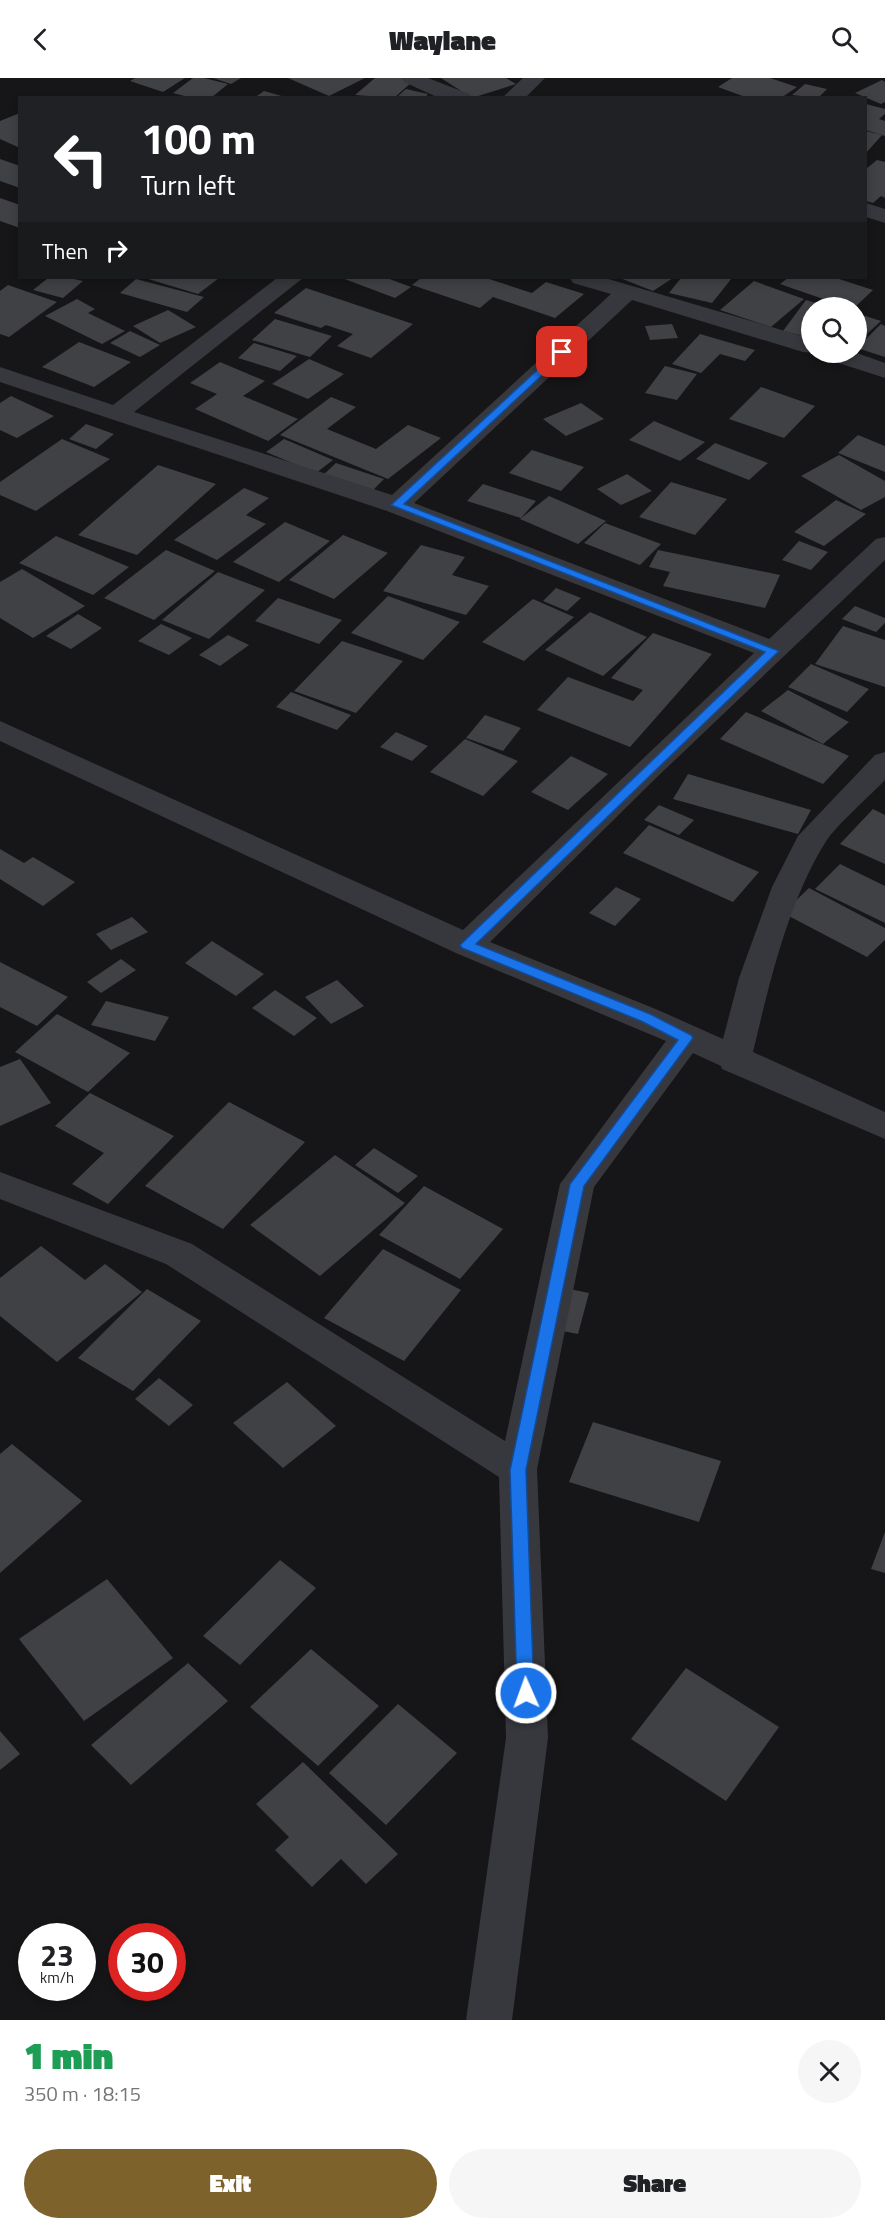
<!DOCTYPE html>
<html lang="en">
<head>
<meta charset="utf-8">
<style>
	body { margin:0; font-family:"Titillium Web",sans-serif; background:#f6f6f6; color:#202124; height:100vh; display:flex; flex-direction:column; font-size:22px; white-space:nowrap }
	* { box-sizing:border-box; margin:0 }
	p { font-size:20px; color:#757577 }
	.icon { flex:none; width:33px; height:33px; fill:none; stroke:currentColor; stroke-width:2; stroke-linecap:round; stroke-linejoin:round }
	.map { position:relative; height:1942px; overflow:hidden }
	.side { display:flex; flex-direction:column; background:#fff; flex:1 }
	.side>* { flex:none }
	.hud { position:absolute; left:18px; top:18px; width:849px; height:183px; border-radius:0px; box-shadow:0 3px 9px #0003; background:#202124; color:#fff; overflow:hidden }
	.controls { position:absolute; left:801px; top:219px; display:grid; gap:12px }
	.controls a { display:grid; place-items:center; width:66px; height:66px; border-radius:50%; background:#fff; box-shadow:0 3px 9px #0003; font-size:30px }
	.speed { position:absolute; left:18px; top:1845px; display:flex; gap:12px; font-size:30px; font-weight:700; text-align:center }
	.speed>* { display:grid; place-content:center; width:78px; height:78px; border-radius:50%; background:#fff; box-shadow:0 3px 9px #0003; line-height:1 }
	.speed small { font-size:15px; font-weight:400 }
	.speed .limit { border:9px solid #d22; background:#fff; color:#111 }
	.pin { position:absolute; display:grid; place-items:center; width:51px; height:51px; color:#fff; margin:-26px; border-radius:12px; box-shadow:0 3px 9px #0006 }
	.me { position:absolute; width:66px; margin:-33px; rotate:358deg; stroke-linejoin:round; filter:drop-shadow(0 0 4px #0008) }
	.turn { display:flex; align-items:center; gap:21px; height:126px; padding:0 24px; font-size:27px }
	.turn .icon { width:78px; height:78px; stroke-width:2.5 }
	.turn b { display:block; font-size:42px; line-height:51px }
	.then { display:flex; align-items:center; height:57px; padding:0 24px; background:#0003; gap:12px; font-size:22px }
	.round { display:grid; place-items:center; flex:none; width:63px; height:63px; border-radius:32px; background:#f6f6f6 }
	.overview { display:flex; align-items:center; justify-content:space-between; height:102px; padding:0 24px }
	h1 { font-size:36px; font-weight:800; line-height:45px; color:#1e9e55 }
	.cta { display:flex; gap:12px; margin-top:auto; padding:12px 24px }
	.cta a { flex:1; height:69px; border-radius:36px; background:#7e622b; color:#fff; font-size:24px; font-weight:800; line-height:69px; text-align:center }
	.cta a+a { background:#f6f6f6; color:#202124 }
	header { display:flex; justify-content:space-between; align-items:center; height:78px; padding:0 24px; background:#fff; font-size:27px; font-weight:800 }
	.map>svg:first-child { display:block }
</style>
</head>
<body>
<header><svg class="icon" aria-label="back" viewBox="0 0 24 24"><path d="M15 5l-7 7 7 7"/></svg>Waylane<svg class="icon" aria-label="search" viewBox="0 0 24 24"><circle cx="10" cy="10" r="6"/><path d="M15 15l6 6"/></svg></header>
<div class="map">
<svg width="885" height="1942" viewBox="0 0 885 1942">
	<rect width="100%" height="100%" fill="#161618"/>
	<path fill="#404145" d="M135,0H185L163,14L130,3Z
		M193,0H204L228,6L211,20H192L173,15Z
		M213,0H241L231,6Z
		M288,0H365L329,18Z
		M375,0H401L413,3L394,20L355,17Z
		M441,0H506L516,6L472,20Z
		M732,0H770L797,9L781,20H748L718,9Z
		M882,2L885,4V24L881,26L855,15Z
		M805,6L827,11L818,20L792,17Z
		M406,11L428,16L425,20H396Z
		M264,13L285,19V20H254Z
		M866,26L885,31V36L879,41L885,43V58L866,52Z
		M20,35V70L0,61V43Z
		M866,53L882,57L866,75Z
		M0,81L20,88V110L0,103Z
		M877,82L885,84V120L881,118L873,125L866,123V91Z
		M0,120L20,127V150L0,143Z
		M48,200H69L83,203L63,220L33,212Z
		M145,200H219L198,216Z
		M342,200H387L411,209L395,220Z
		M421,200H486L532,215L546,204L584,216L555,240L493,219L480,230L412,207Z
		M620,200H673L653,213Z
		M681,200H732L712,225L669,215Z
		M788,200H836L873,212L854,230H849L780,206Z
		M136,201L204,219L187,234L120,215Z
		M754,203L804,221L771,249L720,232Z
		M8,207L57,224L9,259L0,256V213Z
		M306,210L413,246L371,280L337,268L353,256L326,247L321,250L274,235Z
		M77,221L95,231L88,235L125,253L102,266L45,238Z
		M806,222L833,230H812V260L783,253Z
		M168,232L196,249L160,265L133,248Z
		M856,235L881,243L856,266Z
		M275,241L332,258L310,279L252,262Z
		M672,246L678,260L650,262L645,248Z
		M881,246L885,248V279L857,270Z
		M130,253L160,267L140,279L110,265Z
		M700,256L755,272L745,283L720,276L701,295L672,286Z
		M79,264L131,284L94,309L42,289Z
		M254,265L297,278L280,293L238,280Z
		M309,281L344,296L308,321L272,306Z
		M220,284L265,303L243,318L298,341L268,363L195,331L217,316L190,305Z
		M665,288L697,296L677,322L645,315Z
		M761,309L815,328L784,360L729,341Z
		M11,318L54,338L17,360L0,352V325Z
		M331,319L356,329L327,351L376,371L408,347L441,360L388,401L280,357Z
		M581,325L604,341L566,358L543,341Z
		M654,343L705,364L680,383L629,362Z
		M86,346L114,356L96,371L69,361Z
		M858,357L885,368V394L838,375Z
		M62,361L110,381L36,433L0,417V404Z
		M284,361L333,382L316,395L266,374Z
		M715,365L768,385L749,402L696,381Z
		M532,372L584,389L561,413L509,395Z
		M839,377L885,403V419L861,432L801,398Z
		M336,385L384,401L371,414L322,398Z
		M158,387L216,406L137,477L78,457Z
		M627,396L652,413L621,427L597,411Z
		M671,404L727,421L695,457L639,439Z
		M483,406L536,423L521,440L467,423Z
		M244,410L269,420L246,437L266,446L217,482L174,462Z
		M549,418L606,443L578,466L520,441Z
		M836,422L866,436L824,468L794,454Z
		M285,444L330,463L279,504L233,484Z
		M605,445L661,466L640,487L584,465Z
		M343,457L388,475L334,521L289,502Z
		M56,458L129,489L93,517L19,485Z
		M799,463L828,474L811,492L782,482Z
		M421,467L465,479L452,497L489,508L466,537L383,513Z
		M166,472L215,493L154,542L104,520Z
		M658,472L780,497L765,530L663,508L670,494L649,489Z
		M22,491L85,528L33,560L0,540V504Z
		M218,494L265,512L209,561L162,542Z
		M556,510L581,520L567,533L543,523Z
		M388,518L460,544L423,582L351,555Z
		M278,520L342,542L319,566L255,543Z
		M533,521L574,539L524,583L482,564Z
		M855,528L885,540V545L876,554L842,541Z
		M590,534L647,559L603,598L545,572Z
		M78,536L102,550L71,571L46,558Z
		M161,546L192,560L169,577L138,563Z
		M843,548L885,562V609L815,586Z
		M653,555L712,576L630,669L537,632L568,599L633,623L643,612L611,600Z
		M228,557L249,567L220,588L199,577Z
		M342,563L403,583L356,635L294,613Z
		M811,586L869,611L847,634L788,609Z
		M788,612L849,644L823,666L761,633Z
		M291,614L351,637L337,652L276,629Z
		M746,634L829,669L849,678L823,706L720,661Z
		M485,637L521,650L503,673L466,660Z
		M396,654L428,668L412,683L380,669Z
		M465,661L518,683L483,718L430,694Z
		M571,678L608,696L568,732L531,714Z
		M688,696L811,732L798,756L673,721Z
		M659,727L694,742L679,757L644,742Z
		M873,731L885,737V786L840,766Z
		M649,747L759,794L733,824L623,775Z
		M0,771L24,785L33,779L75,804L43,828L0,801Z
		M840,786L885,808V845L815,811Z
		M616,809L641,821L615,848L589,835Z
		M809,810L885,850V862L867,879L783,835Z
		M132,839L148,854L111,872L96,856Z
		M212,863L264,896L236,918L185,885Z
		M121,881L136,892L101,915L87,904Z
		M0,884L68,919L37,948L0,929Z
		M337,902L364,928L331,946L305,919Z
		M275,912L317,940L294,958L252,930Z
		M106,923L169,939L155,963L91,947Z
		M57,936L130,975L88,1014L15,974Z
		M20,981L51,1025L0,1048V989Z
		M90,1015L174,1058L108,1126L72,1106L104,1075L55,1048Z
		M229,1024L305,1064L223,1151L145,1108Z
		M374,1070L418,1098L398,1115L355,1087Z
		M335,1077L405,1125L320,1198L250,1147Z
		M424,1108L503,1151L460,1201L379,1157Z
		M41,1168L85,1202L105,1186L142,1214L57,1284L0,1238V1200Z
		M383,1171L461,1212L404,1283L324,1240Z
		M564,1210L589,1215L578,1256L552,1251Z
		M147,1211L201,1243L133,1313L78,1280Z
		M159,1300L193,1327L169,1348L135,1321Z
		M287,1304L336,1348L283,1390L233,1345Z
		M593,1344L721,1383L699,1444L569,1404Z
		M12,1366L82,1423L0,1495V1376Z
		M885,1454V1495L871,1491Z
		M280,1482L316,1510L240,1587L203,1558Z
		M107,1501L173,1580L84,1643L19,1561Z
		M311,1571L379,1628L318,1688L250,1629Z
		M188,1585L228,1623L131,1707L91,1667Z
		M686,1590L779,1649L726,1723L631,1661Z
		M398,1626L457,1675L386,1747L329,1695Z
		M0,1653L20,1676L0,1692Z
		M303,1684L398,1776L366,1806L341,1781L312,1809L275,1772L289,1759L256,1726Z"/>
	<g fill="none" stroke-linecap="round" stroke-linejoin="round">
		<path fill="#37383d" fill-rule="evenodd" d="M401,0H428L469,16L472,20H439L404,4Z
			M523,0H545L525,20H502Z
			M866,125L885,131V145L866,139Z
			M277,200H303L134,334L392,417L611,216L573,205L570,200H605L812,261V274H854L885,285V300L820,279L818,275L803,274L632,222L414,425L769,561L876,461L885,459V482L655,701L490,864L658,932L723,961L739,900L772,809L798,758L875,677L885,674V702C869,719 836,747 825,765C788,824 769,907 753,974L885,1034V1061L722,991L721,988L693,975L594,1109L537,1391L548,1660L512,1942H466L506,1660L499,1399L166,1186L0,1121V1094L192,1166L505,1363L560,1106L666,963L456,875L0,663V643L463,852L754,575L387,433L0,304V289L113,327Z"/>
	</g>
	<path fill="#1a73e8" stroke="#114b97" stroke-width="1.5" d="M559,272L567,274L404,426L779,573L476,866L650,936L691,957L693,960L584,1108L526,1392L534,1615L532,1621L526,1623L520,1621L517,1615L510,1392L570,1106L678,962L641,943L462,870L460,867L765,574L391,427Z"/>
</svg>
<div class="controls">
<a><svg class="icon" aria-label="search" viewBox="0 0 24 24"><circle cx="10" cy="10" r="6"/><path d="M15 15l6 6"/></svg></a>
</div>
<div class="speed"><div>23<small>km/h</small></div><div class="limit">30</div></div>
<div class="pin" style="left:562px;top:274px;background:#d93025"><svg class="icon" aria-label="arrive" viewBox="0 0 24 24"><path d="M6 21V4h12l-3 4 3 4H6"/></svg></div>
<svg class="me" style="left:526px;top:1615px" viewBox="-20 -20 40 40"><circle r="17" fill="#1a73e8" stroke="#fff" stroke-width="3"/><path d="M0-11L8 9 0 5-8 9z" fill="#fff"/></svg>
<div class="hud">
<div class="turn"><svg class="icon" aria-label="left" viewBox="0 0 24 24"><path d="M17 20v-9H6M10 6l-5 5 5 5"/></svg><div><b>100 m</b>Turn left</div></div>
<div class="then">Then<svg class="icon" aria-label="right" viewBox="0 0 24 24"><path d="M7 20v-9h11M14 6l5 5-5 5"/></svg></div>
</div>
</div>
<section class="side">
<div class="overview"><div><h1>1 min</h1><p>350 m · 18:15</p></div><a class="round"><svg class="icon" aria-label="close" viewBox="0 0 24 24"><path d="M6 6l12 12M18 6L6 18"/></svg></a></div>
<div class="cta"><a>Exit</a><a>Share</a></div>
</section>
</body>
</html>
